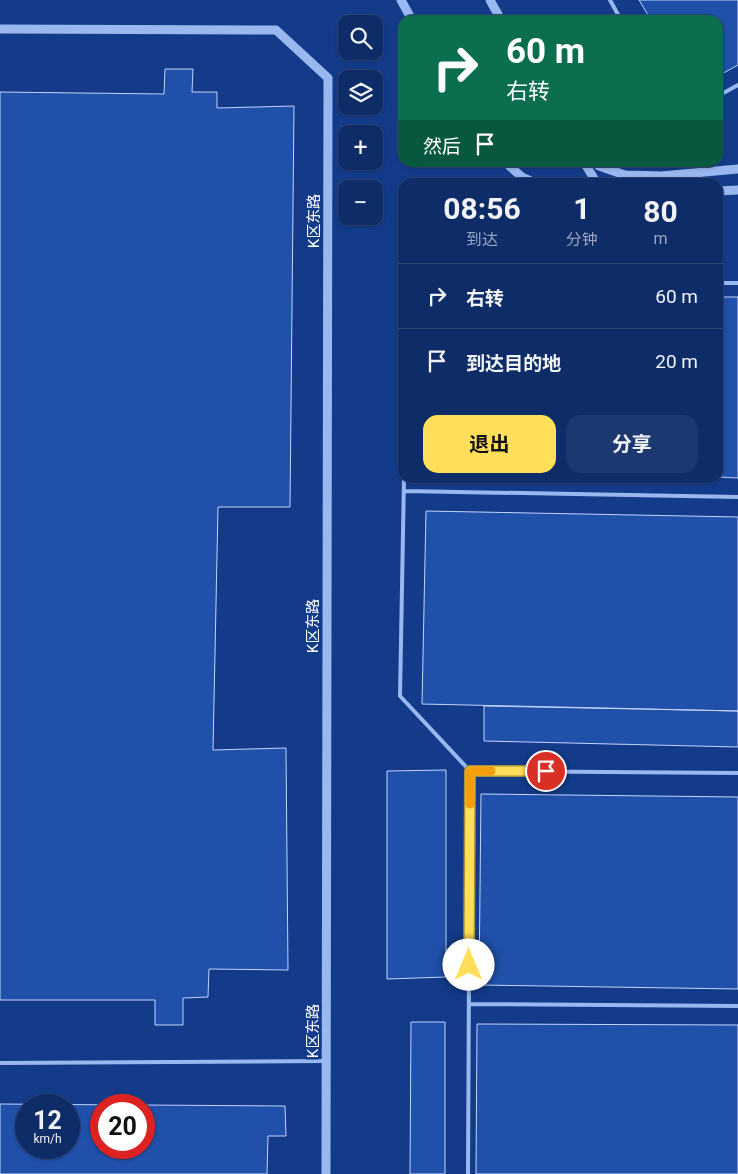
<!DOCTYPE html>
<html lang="zh">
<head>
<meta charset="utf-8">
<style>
	body { margin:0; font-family:Roboto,"Noto Sans SC",sans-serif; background:#1c3871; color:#f1f3f6; height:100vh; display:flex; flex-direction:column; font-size:19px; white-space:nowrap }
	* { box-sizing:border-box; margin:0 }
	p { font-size:16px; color:#9ba7c0 }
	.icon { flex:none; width:28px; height:28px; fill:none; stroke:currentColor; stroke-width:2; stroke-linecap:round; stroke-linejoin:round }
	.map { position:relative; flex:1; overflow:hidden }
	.sheet { position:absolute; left:398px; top:178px; width:325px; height:305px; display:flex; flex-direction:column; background:#0e2c68; border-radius:15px; box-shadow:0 1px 4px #0004,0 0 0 1px #2e487c }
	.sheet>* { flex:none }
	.hud { position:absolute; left:398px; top:15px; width:325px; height:152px; border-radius:15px; box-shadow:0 1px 4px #0004,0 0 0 1px #2e487c; background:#0b6e4f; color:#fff; overflow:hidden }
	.controls { position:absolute; left:338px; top:15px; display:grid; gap:10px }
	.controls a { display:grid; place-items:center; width:45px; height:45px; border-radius:10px; background:#0e2c68; box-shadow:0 1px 4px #0004,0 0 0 1px #2e487c; font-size:25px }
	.speed { position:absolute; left:15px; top:1094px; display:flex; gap:10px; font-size:25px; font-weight:700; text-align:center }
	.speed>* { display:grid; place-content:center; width:65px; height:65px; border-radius:50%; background:#0e2c68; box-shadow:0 1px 4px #0004,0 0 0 1px #2e487c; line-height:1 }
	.speed small { font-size:12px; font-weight:400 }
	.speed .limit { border:8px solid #d22; background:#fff; color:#111 }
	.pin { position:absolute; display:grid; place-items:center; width:42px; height:42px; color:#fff; margin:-21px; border:2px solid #fff; border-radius:50%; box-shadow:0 1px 5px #0007 }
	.me { position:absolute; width:55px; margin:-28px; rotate:0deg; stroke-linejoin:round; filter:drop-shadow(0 0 4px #0008) }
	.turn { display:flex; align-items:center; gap:18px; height:105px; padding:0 25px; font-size:22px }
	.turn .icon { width:65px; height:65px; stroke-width:2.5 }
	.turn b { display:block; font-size:35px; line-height:42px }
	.then { display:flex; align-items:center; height:48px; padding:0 25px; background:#0003; gap:10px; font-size:19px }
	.eta { display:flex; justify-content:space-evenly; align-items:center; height:85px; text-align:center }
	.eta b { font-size:30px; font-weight:700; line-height:35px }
	.action { display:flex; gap:10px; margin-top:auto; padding:10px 25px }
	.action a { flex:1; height:58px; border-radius:15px; background:#ffdf59; color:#111; font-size:20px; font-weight:700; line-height:58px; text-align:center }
	.action a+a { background:#1c3871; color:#f1f3f6 }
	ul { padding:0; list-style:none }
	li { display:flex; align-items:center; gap:15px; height:65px; padding:0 25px; border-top:1px solid #2e487c }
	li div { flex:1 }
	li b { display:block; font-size:19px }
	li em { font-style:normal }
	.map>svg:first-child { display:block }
</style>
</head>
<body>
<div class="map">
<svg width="738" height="1174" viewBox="0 0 738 1174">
	<rect width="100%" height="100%" fill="#133b8a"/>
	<path fill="#2050aa" stroke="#c0d5fc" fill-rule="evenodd" d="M639,0H738V65L718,76V20H651Z
		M165,69H193L192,92H217V108L294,106L290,507H218L213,750L286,748L288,970L209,969L208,997L183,998V1025H155V1000H0V92L164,94Z
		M718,297H738V478L718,477Z
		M426,511L738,517V711L422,704Z
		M484,706L738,711V747L484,741Z
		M446,770V977L387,979V771Z
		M481,794L738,797V989L479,985Z
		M411,1022H445V1174H410Z
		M477,1024L738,1025V1174H476Z
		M0,1104L125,1105H101V1148H144V1105L285,1106L286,1136H268L267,1174H0ZM26,1105H69V1148H26Z"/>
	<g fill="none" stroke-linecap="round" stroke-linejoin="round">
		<path stroke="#99b8f0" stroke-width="4" d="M610,0L621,20
			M718,96L738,85
			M718,283H738
			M404,478L400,696L470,771L468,1174
			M404,491L738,497
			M470,771L738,773
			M469,1004L738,1006
			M0,1063L326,1061"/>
		<path stroke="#99b8f0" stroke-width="9" d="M401,0L412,20
			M490,0L501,20
			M0,29L276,30L328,78L326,1174
			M505,162L522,177L533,182
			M584,162L596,182
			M595,162L599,166L625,175L661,176L738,169
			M718,191L738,190"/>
	</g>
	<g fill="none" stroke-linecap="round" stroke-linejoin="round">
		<g stroke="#a6913a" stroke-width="12">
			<path id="route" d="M469,965L470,771H546"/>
		</g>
		<use href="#route" stroke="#ffdf59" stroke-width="9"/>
		<path stroke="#f59e0b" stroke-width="9" d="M470,804V771H491"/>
	</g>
	<g text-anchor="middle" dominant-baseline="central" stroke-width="5" stroke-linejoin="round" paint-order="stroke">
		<g font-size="15" fill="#fff" stroke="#133b8a">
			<text transform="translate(314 221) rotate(-90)">K区东路</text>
			<text transform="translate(313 626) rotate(-90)">K区东路</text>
			<text transform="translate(313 1031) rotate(-90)">K区东路</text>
		</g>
	</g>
</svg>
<div class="controls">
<a><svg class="icon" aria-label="search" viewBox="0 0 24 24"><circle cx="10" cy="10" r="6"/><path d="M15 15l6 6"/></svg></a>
<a><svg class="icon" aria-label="layers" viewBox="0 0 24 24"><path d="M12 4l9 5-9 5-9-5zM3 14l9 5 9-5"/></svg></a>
<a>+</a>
<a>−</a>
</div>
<div class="speed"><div>12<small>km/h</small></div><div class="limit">20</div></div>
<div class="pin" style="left:546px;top:771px;background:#d93025"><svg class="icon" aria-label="arrive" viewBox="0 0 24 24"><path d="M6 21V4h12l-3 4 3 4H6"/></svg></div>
<svg class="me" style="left:469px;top:965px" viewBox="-20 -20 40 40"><circle r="19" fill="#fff"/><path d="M0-13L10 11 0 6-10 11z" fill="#ffdf59"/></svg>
<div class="hud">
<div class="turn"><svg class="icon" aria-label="right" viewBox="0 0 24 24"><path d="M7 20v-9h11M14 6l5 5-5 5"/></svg><div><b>60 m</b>右转</div></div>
<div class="then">然后<svg class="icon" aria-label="arrive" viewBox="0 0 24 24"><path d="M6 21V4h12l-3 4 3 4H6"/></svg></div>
</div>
<section class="sheet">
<div class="eta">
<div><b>08:56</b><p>到达</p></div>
<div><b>1</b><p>分钟</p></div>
<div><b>80</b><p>m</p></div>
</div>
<ul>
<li><svg class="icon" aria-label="right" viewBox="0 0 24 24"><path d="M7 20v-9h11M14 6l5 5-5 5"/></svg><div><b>右转</b></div><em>60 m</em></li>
<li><svg class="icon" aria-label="arrive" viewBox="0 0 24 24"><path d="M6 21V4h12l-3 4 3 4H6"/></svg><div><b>到达目的地</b></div><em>20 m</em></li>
</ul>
<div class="action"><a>退出</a><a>分享</a></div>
</section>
</div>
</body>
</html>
